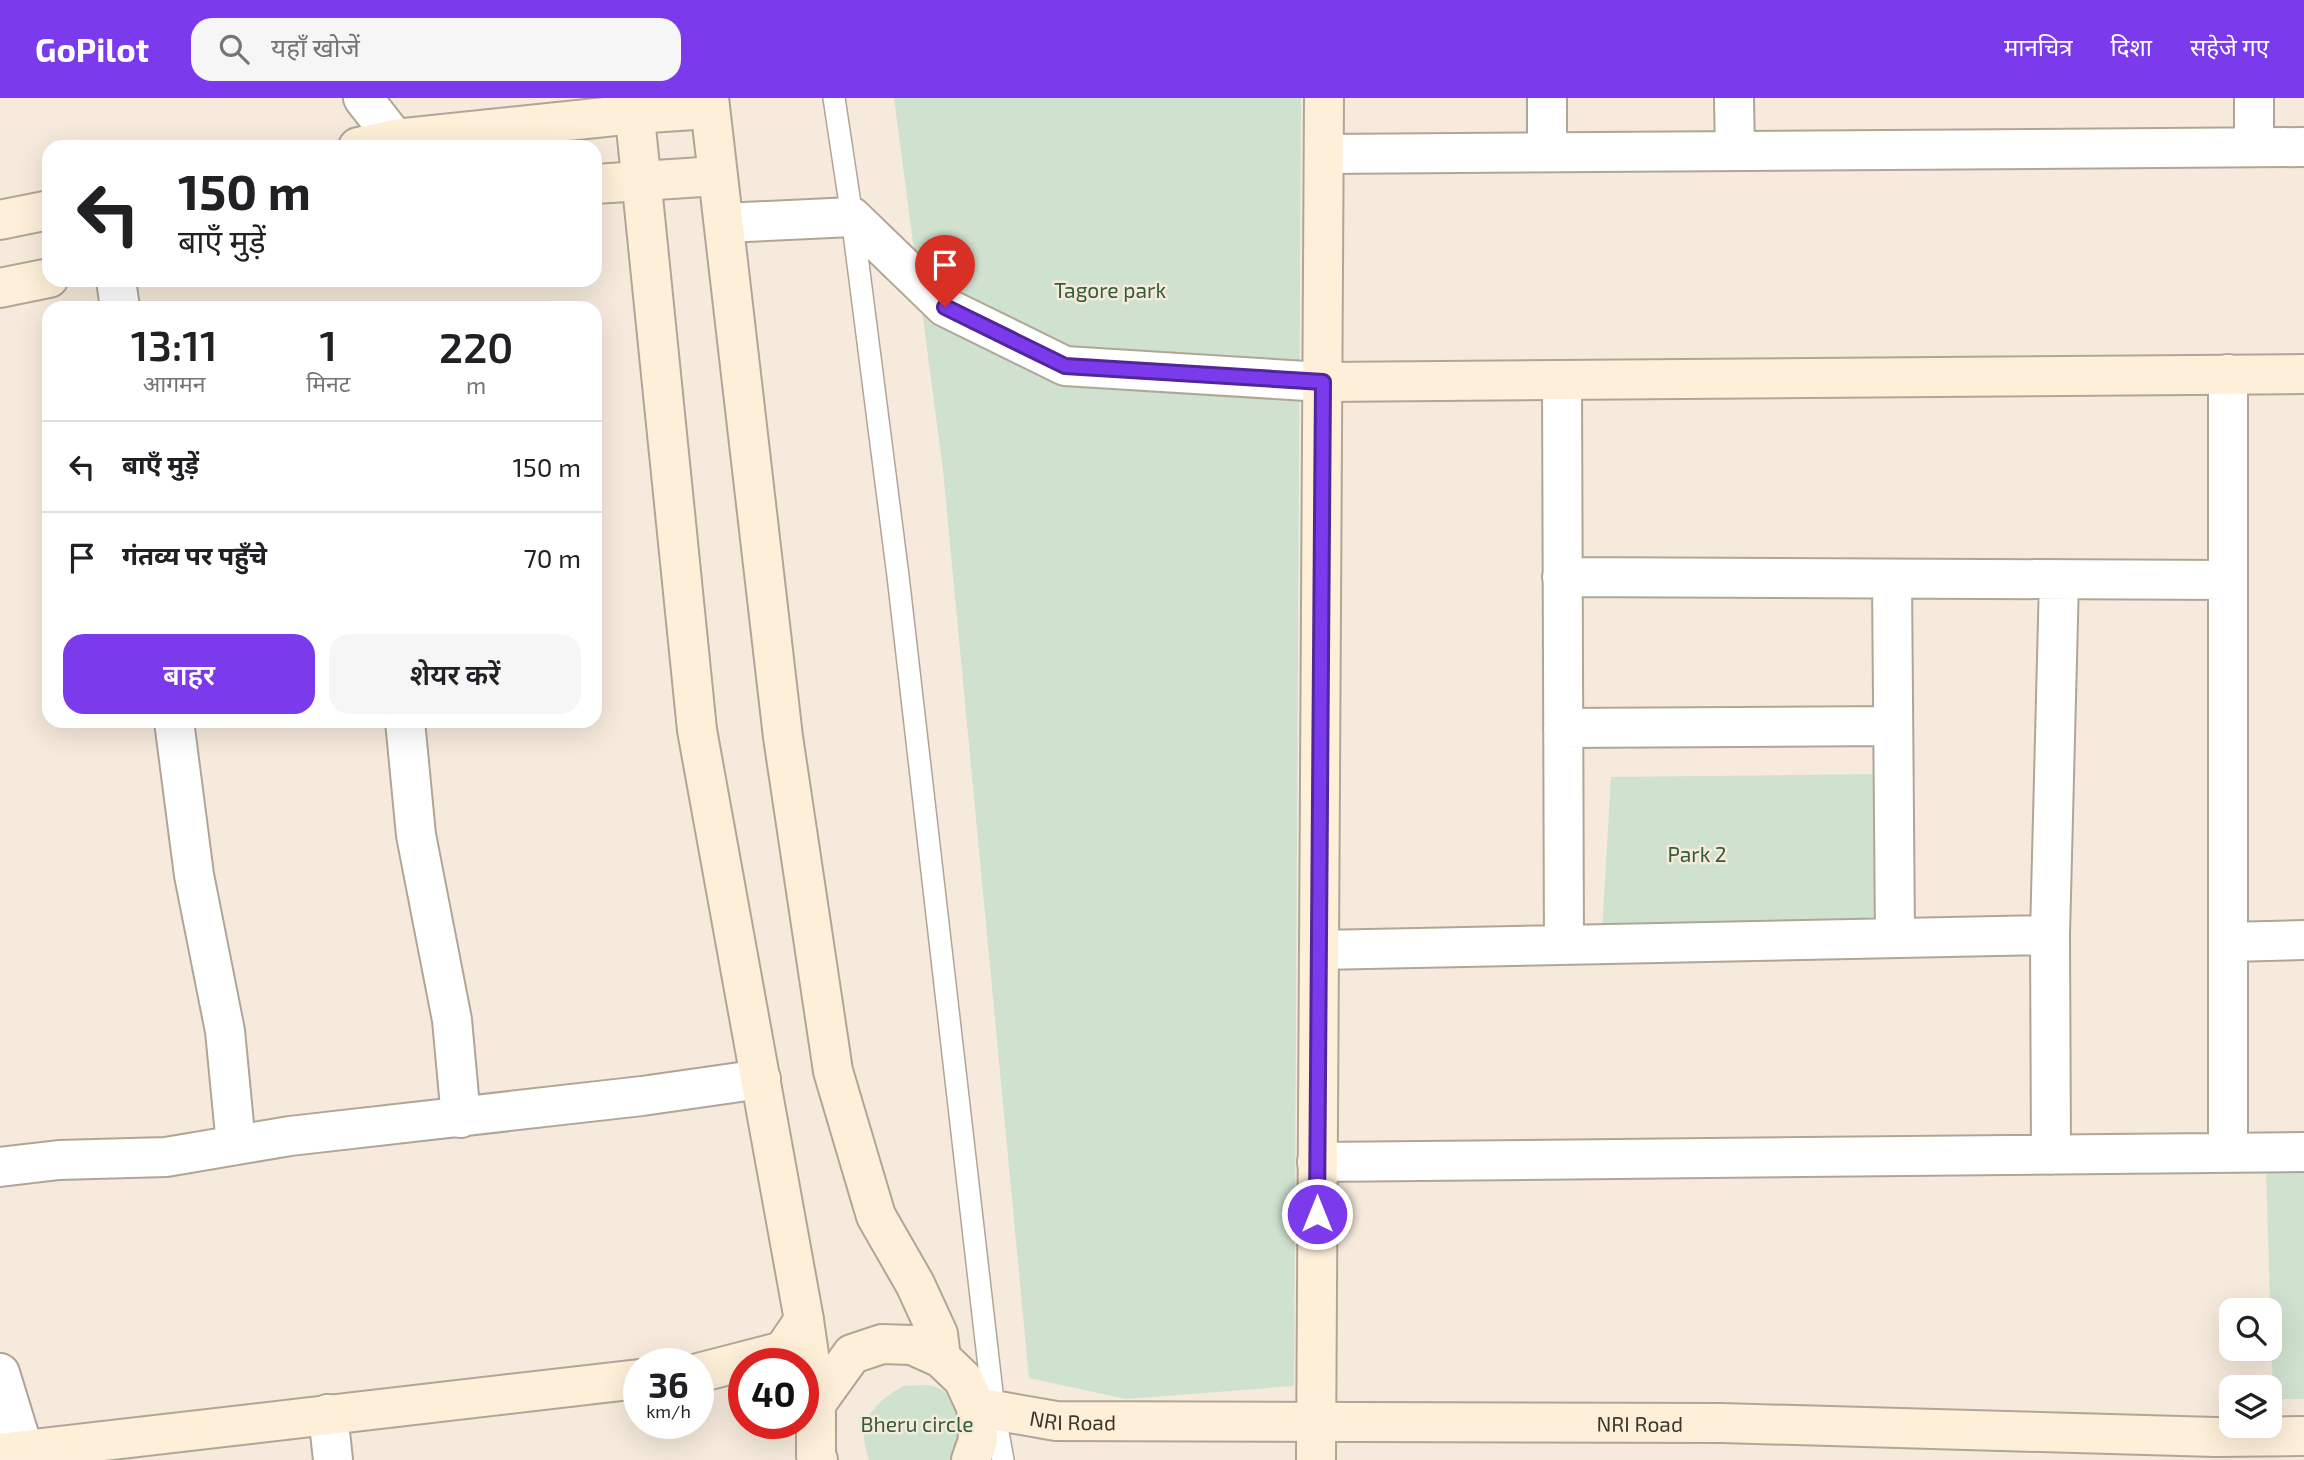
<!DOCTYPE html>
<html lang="hi">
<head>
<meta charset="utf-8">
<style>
	body { margin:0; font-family:"Exo 2","Noto Sans Devanagari",sans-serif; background:#f6f6f6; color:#202124; height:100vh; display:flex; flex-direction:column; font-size:26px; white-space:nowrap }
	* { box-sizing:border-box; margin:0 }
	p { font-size:23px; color:#757577 }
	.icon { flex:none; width:38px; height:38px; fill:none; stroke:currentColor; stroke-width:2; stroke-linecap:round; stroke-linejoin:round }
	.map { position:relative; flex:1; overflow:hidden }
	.panel { position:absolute; left:42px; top:203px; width:560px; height:427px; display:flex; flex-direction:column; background:#fff; border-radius:21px; box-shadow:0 7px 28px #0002 }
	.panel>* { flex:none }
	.hud { position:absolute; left:42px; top:42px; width:560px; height:147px; border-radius:21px; box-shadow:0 7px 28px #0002; background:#fff; color:#202124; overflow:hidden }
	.tools { position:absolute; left:2219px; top:1200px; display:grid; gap:14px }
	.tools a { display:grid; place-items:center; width:63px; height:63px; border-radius:14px; background:#fff; box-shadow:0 7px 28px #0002; font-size:35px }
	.speed { position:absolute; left:623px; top:1250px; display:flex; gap:14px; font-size:35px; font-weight:700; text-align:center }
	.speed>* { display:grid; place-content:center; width:91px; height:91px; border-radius:50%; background:#fff; box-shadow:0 7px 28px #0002; line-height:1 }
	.speed small { font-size:18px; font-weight:400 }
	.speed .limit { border:10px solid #d22; background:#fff; color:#111 }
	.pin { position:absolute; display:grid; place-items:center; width:60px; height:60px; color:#fff; margin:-72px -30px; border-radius:50% 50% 50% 0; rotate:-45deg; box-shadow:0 0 7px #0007 }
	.pin .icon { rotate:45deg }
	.me { position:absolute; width:77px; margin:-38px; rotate:0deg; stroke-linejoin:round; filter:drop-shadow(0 0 5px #0008) }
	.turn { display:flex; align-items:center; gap:24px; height:147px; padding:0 21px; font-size:32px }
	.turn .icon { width:91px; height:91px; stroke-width:2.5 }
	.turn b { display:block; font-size:49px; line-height:60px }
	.eta { display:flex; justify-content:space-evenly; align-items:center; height:119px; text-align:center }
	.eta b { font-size:42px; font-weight:600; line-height:49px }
	.primary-button { display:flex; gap:14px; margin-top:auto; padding:14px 21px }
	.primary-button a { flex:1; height:80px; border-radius:21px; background:#7c3aed; color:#fff; font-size:28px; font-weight:600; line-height:80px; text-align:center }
	.primary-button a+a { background:#f6f6f6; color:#202124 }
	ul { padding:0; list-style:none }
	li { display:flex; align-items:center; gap:21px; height:91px; padding:0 21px; border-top:2px solid #e0e0e0 }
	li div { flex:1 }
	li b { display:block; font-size:26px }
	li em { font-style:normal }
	header { display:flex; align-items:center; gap:42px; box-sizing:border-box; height:98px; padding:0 35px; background:#7c3aed; color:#fff }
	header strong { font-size:33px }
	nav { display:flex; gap:38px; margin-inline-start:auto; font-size:24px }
	.search { width:490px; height:63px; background:#f6f6f6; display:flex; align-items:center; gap:18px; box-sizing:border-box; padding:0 24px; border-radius:21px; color:#757577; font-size:26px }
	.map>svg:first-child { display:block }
</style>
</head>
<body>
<header>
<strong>GoPilot</strong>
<div class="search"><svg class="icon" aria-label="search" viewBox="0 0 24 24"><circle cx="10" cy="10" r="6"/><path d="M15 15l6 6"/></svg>यहाँ खोजें</div>
<nav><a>मानचित्र</a><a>दिशा</a><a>सहेजे गए</a></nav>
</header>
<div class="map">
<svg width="2304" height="1362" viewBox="0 0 2304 1362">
	<rect width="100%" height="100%" fill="#f5eadb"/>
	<path fill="#cfe1cf" d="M894,0H1301L1294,1288L1126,1301L1029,1280L943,372Z
		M1884,676L1895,830L1602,834L1611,679Z
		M2304,1068V1301H2273L2266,1069Z
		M903,1288C912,1288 923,1286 931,1288C967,1297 963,1334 963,1362H869C867,1354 863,1342 864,1334C866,1312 886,1298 903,1288Z"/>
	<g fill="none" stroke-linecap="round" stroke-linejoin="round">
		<g stroke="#b0a697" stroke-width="24">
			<path id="lane" d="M834,0L852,119L898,478L994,1312L1003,1362"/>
		</g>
		<g stroke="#b0a697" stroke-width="42">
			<path id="street" d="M363,0L395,41
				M1547,0V54
				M1734,0L1735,53
				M2254,49V0
				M1324,56L2304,49
				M724,125L852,119L945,209L1065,268L1323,284
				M116,182L120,210
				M1562,283L1564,847
				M1562,479L2228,482
				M1892,481L1895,840
				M174,623L194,777L225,933L236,1047
				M405,623L416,737L452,922L461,1020
				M1563,630L1893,628
				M2050,837L2059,482
				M2228,844L2304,842
				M1319,852L2050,837L2051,1057
				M2228,1055V276
				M1317,1064L2304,1054
				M0,1069L59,1062L166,1059L290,1038L642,998L761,981
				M0,1275L24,1353
				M328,1316L333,1362"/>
		</g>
		<g stroke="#b0a697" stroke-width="42">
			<g id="secondary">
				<path d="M633,0L697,632L804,1222L816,1306V1358L818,1362"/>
				<path d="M709,0L783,639L833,973L876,1118L915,1186L938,1236L941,1260"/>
				<path d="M358,49L395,41L634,16L709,11"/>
				<path d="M595,86L717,78"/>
				<path d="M0,122L49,112"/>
				<path d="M0,190L49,180"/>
				<path d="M1323,284L2304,276"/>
				<path d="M698,1275L783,1253L804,1222"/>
				<path d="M816,1306L852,1256L882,1246L912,1247L941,1260L963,1281L976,1309L978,1342L971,1362"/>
				<path id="s1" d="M976,1309L1056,1323L1721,1325L2215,1339L2304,1338"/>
				<path d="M0,1355L639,1281"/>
				<path d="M1316,1362L1324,0"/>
			</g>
		</g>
		<use href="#lane" stroke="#fff" stroke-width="21"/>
		<use href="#street" stroke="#fff" stroke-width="38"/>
		<use href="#secondary" stroke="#feefd9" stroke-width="38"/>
	</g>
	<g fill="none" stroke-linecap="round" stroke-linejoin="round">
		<g stroke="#51269a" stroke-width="18">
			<path id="route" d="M945,209L1065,268L1323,284L1317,1116"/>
		</g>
		<use href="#route" stroke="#7c3aed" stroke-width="12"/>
	</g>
	<g text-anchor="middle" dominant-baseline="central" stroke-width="5" stroke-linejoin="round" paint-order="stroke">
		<g font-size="21" fill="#335d36" stroke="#f5eadb">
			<text x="1110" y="191">Tagore park</text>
			<text x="1697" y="755">Park 2</text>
			<text x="917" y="1325">Bheru circle</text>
		</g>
		<g font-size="21" fill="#3a3630" stroke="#f5eadb">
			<text stroke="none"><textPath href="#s1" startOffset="98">NRI Road</textPath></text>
			<text stroke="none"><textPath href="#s1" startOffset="665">NRI Road</textPath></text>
		</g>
	</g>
</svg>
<div class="tools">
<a><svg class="icon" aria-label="search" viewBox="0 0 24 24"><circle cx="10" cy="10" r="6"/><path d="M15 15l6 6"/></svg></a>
<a><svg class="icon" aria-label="layers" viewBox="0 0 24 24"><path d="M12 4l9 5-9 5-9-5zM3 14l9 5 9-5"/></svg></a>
</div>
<div class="speed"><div>36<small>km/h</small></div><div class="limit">40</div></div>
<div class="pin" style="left:945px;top:209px;background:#d93025"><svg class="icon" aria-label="arrive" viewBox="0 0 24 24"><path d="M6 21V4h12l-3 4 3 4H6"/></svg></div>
<svg class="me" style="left:1317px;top:1116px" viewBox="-20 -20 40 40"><circle r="17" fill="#7c3aed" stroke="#fff" stroke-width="3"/><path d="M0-11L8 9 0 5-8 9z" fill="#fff"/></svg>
<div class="hud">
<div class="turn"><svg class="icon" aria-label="left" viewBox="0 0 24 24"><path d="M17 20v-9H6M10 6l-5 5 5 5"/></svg><div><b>150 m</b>बाएँ मुड़ें</div></div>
</div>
<section class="panel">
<div class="eta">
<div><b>13:11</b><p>आगमन</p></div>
<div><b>1</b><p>मिनट</p></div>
<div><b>220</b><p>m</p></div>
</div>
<ul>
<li><svg class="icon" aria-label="left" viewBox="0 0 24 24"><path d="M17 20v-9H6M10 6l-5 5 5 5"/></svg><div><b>बाएँ मुड़ें</b></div><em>150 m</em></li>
<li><svg class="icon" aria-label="arrive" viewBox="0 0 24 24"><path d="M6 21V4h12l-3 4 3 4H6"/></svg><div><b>गंतव्य पर पहुँचे</b></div><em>70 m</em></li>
</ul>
<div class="primary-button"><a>बाहर</a><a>शेयर करें</a></div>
</section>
</div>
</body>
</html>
